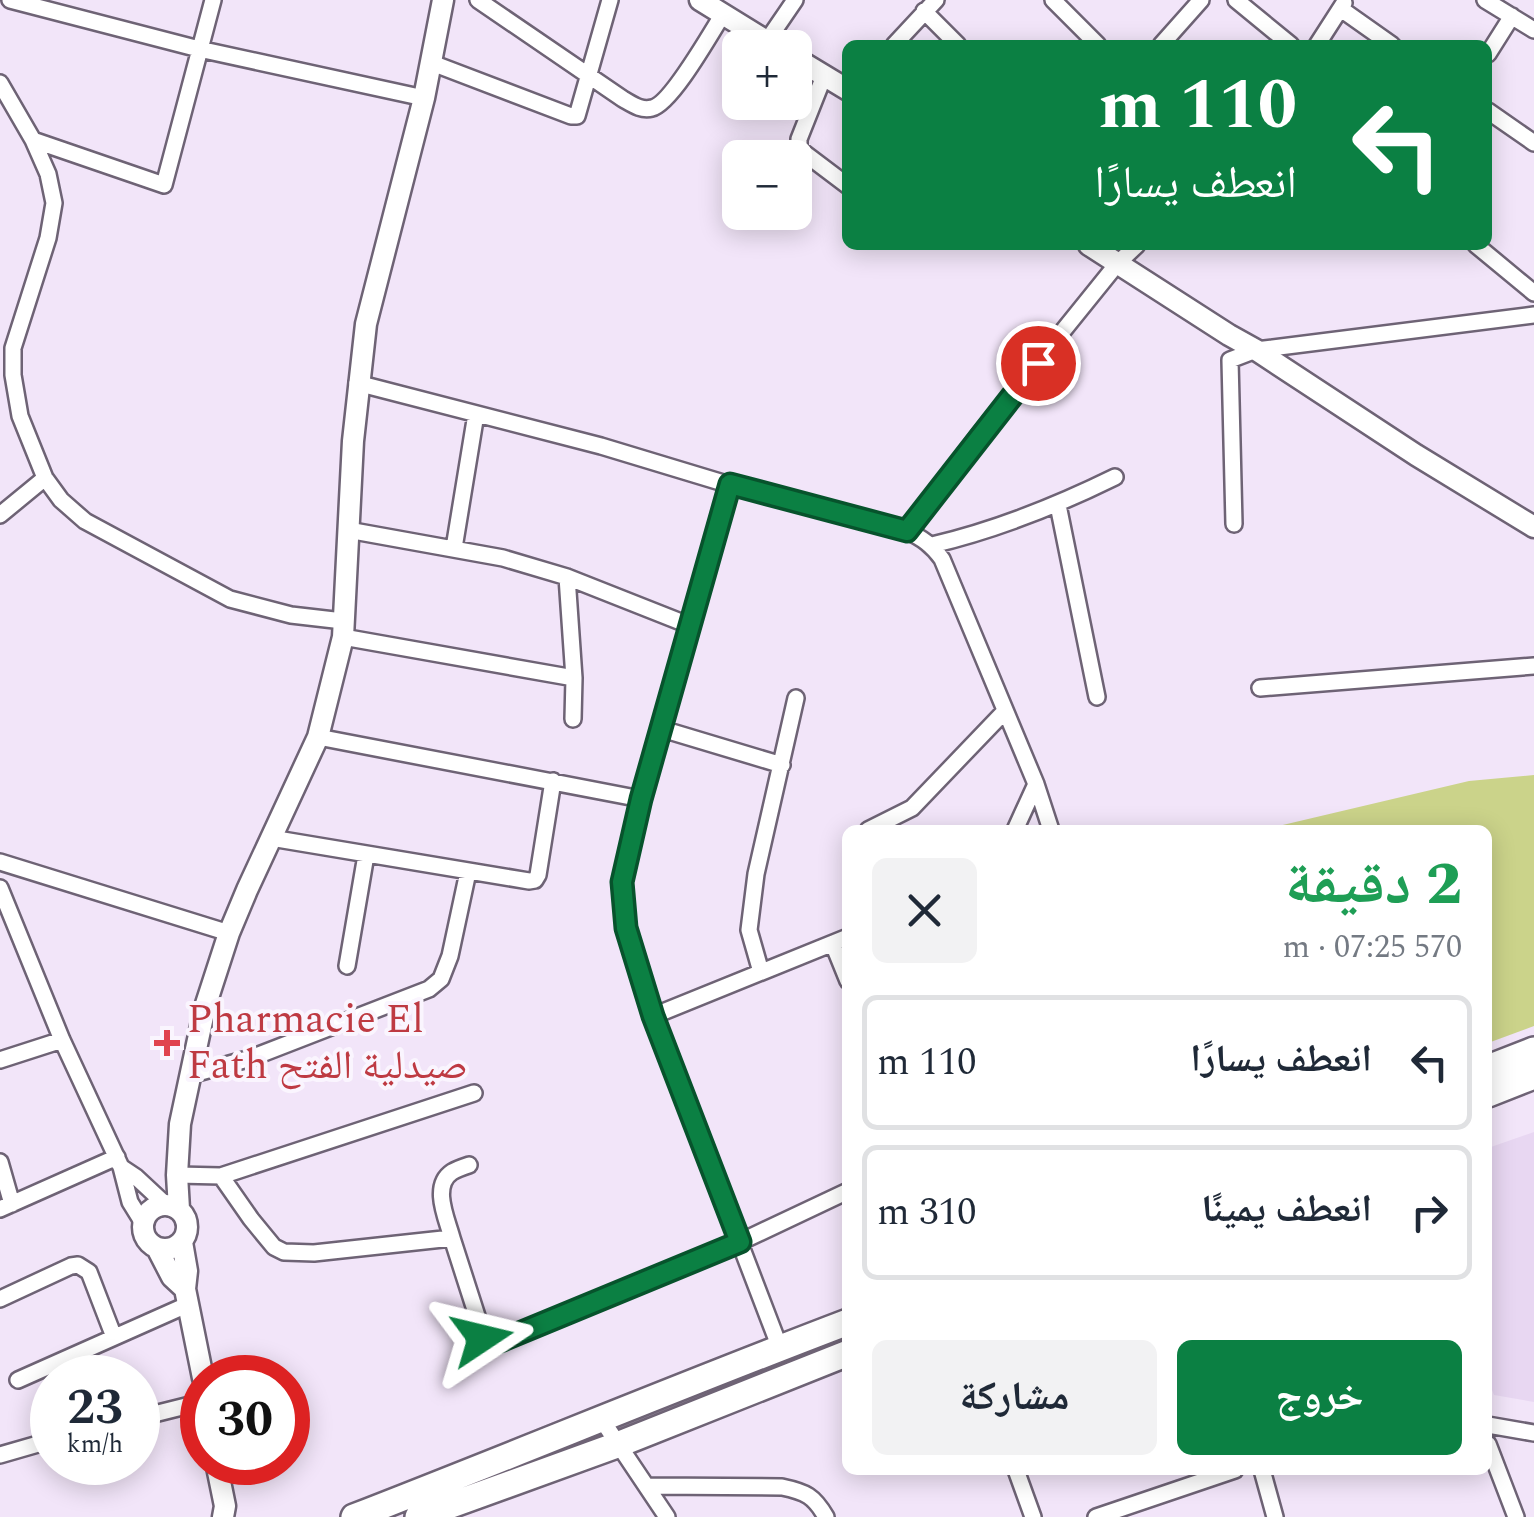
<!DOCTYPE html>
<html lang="ar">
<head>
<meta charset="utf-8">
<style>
	body { margin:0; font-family:Spectral,"Noto Naskh Arabic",serif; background:#f2f2f3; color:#1f2937; direction:rtl; height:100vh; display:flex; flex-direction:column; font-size:38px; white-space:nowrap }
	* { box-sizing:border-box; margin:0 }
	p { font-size:32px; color:#747a83 }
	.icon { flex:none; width:55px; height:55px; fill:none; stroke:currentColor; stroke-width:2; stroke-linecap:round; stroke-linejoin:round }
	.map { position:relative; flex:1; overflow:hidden; direction:ltr }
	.details { position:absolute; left:842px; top:825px; width:650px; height:650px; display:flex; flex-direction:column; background:#fff; border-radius:15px; box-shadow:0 5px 25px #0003; direction:rtl }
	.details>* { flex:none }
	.top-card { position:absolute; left:842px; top:40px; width:650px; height:210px; border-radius:15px; box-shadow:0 5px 25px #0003; direction:rtl; background:#0b8043; color:#fff; overflow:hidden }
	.fabs { position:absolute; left:722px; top:30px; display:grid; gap:20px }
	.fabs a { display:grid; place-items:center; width:90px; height:90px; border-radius:15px; background:#fff; box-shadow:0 5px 25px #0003; font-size:50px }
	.speed { position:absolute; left:30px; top:1355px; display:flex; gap:20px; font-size:50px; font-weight:700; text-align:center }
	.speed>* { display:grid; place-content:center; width:130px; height:130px; border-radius:50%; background:#fff; box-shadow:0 5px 25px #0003; line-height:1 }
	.speed small { font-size:25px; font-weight:400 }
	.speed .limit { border:15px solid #d22; background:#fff; color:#111 }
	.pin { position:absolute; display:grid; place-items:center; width:85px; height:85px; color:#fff; margin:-42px; border:5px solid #fff; border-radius:50%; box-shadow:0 2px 10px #0007 }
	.me { position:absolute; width:110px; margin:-55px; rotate:80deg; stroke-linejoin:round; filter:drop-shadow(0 0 8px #0008) }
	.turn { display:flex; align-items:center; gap:35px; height:210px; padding:0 30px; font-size:45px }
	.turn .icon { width:130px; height:130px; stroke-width:2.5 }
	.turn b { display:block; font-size:70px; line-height:85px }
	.round { display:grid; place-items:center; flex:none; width:105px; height:105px; border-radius:15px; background:#f2f2f3 }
	.headline { display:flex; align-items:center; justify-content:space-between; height:170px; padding:0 30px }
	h1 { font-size:60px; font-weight:800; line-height:75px; color:#1e9e55 }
	.primary-button { display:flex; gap:20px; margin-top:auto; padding:20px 30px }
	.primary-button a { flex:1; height:115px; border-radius:15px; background:#0b8043; color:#fff; font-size:40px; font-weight:800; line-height:115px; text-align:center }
	.primary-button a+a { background:#f2f2f3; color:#1f2937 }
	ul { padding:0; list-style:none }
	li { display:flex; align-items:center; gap:30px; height:135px; margin:0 20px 15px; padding:0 10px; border:5px solid #e0e1e3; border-radius:15px }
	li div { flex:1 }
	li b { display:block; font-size:38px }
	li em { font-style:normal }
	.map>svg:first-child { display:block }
</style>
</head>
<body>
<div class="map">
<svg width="1534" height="1517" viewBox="0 0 1534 1517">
	<rect width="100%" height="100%" fill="#f2e5f9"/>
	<path fill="#e8d7f2" d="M1534,1132V1402L1494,1395L1488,1379V1148Z"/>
	<path fill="#cbd38a" d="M1534,775V1026L1488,1043V830H1262L1469,781Z"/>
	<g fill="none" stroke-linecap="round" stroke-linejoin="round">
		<g stroke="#6e6375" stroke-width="20">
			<path id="minor" d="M10,0L199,49L424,98
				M478,0L623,99C632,104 641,111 652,108C671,104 711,33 723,14
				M1053,0L1098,45
				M1236,0L1291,45
				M1485,0L1534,30
				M1341,9L1392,45
				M924,11L958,45
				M767,41L795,0
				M894,45L936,0
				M1161,45L1201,0
				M1317,45L1344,3
				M1488,54L1512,16
				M432,63L571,116H577L610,0
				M824,76L799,139V149L848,186
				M0,83L33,140L48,174L54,203L48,238L13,348V375L20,416L45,478L61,500L85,521L230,599L291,615L343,621
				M1488,111L1534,143
				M33,140L164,185L213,0
				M1476,245L1534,293
				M357,383L601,446L730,485L907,531C922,538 932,545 942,559L1036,784L1051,830
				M730,485L641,799L622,882L627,929L653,1016L848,937
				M1058,505L1097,697
				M0,515L45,478
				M1234,524L1230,360L1256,350L1534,315
				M348,530L503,558L567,577L691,626
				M907,531L979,435L1117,264L1137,245
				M932,545C996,530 1056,506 1115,477
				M454,548L476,414
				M567,577L574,678L573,719
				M343,637L574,678
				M1260,688L1534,666
				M662,729L782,765
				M318,737L641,799
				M868,830L912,808L1005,711
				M1015,830L1036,784
				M271,838L529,881L535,880L538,875L553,781
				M0,862L229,933
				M0,888L62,1040L121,1167L130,1202L143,1223
				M833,944L848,981
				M347,966L366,855
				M761,972L749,930L756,874L796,698
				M653,1016L780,1348
				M0,1060L62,1040
				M190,1075L251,1058L429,989L441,979L450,956L468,872
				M0,1162L12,1204
				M121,1167L136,1177L165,1204
				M177,1175L221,1176L251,1219L274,1247L284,1252L314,1253L452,1238L486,1344H493L740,1242L848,1191
				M221,1176L474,1093
				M0,1209L117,1157
				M452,1238C447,1219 431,1186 452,1172C457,1169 463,1167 469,1165
				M0,1299L71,1266L78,1265L89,1272L114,1337
				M18,1380L189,1304
				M138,1418L202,1402
				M602,1420L667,1517
				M1488,1425L1534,1433
				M1488,1444L1516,1517
				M0,1455L52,1440
				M1016,1470L1033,1517
				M1262,1470L1275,1517
				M648,1486L782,1487C806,1492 814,1496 826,1517
				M1096,1517L1235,1470"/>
		</g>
		<g stroke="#6e6375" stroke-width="25">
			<path id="tertiary" d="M700,0L778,48
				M795,58L848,90
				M1089,245L1229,335L1256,350L1416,455L1534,527
				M143 1227a22 22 0 1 1 44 0a22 22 0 1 1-44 0Z
				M179,1209L177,1175L180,1124L205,1007L229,933L247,890L318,737L343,637L353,441L366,324L424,98L443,0
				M182,1242L187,1271L185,1289L203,1378
				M157,1248L172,1277L185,1289
				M216,1462L225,1506L223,1517"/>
		</g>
		<g stroke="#6e6375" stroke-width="30">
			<path id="primary" d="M1488,1068L1534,1050
				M1488,1094L1534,1076
				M354,1517C519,1453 682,1385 848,1322
				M418,1517L617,1445L848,1353"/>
		</g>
		<use href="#minor" stroke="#fff" stroke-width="15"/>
		<use href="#tertiary" stroke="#fff" stroke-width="20"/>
		<use href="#primary" stroke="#fff" stroke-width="25"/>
	</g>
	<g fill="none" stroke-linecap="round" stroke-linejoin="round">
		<g stroke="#07532c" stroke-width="25">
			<path id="route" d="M482,1338L486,1344H493L740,1242L653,1016L626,928L622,882L641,799L730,484L907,531L1038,363"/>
		</g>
		<use href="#route" stroke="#0b8043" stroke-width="18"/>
	</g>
	<path fill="#e0444e" stroke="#faf5fe" stroke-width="4" d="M162 1028h10v10h10v10h-10v10h-10v-10h-10v-10h10z"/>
	<g text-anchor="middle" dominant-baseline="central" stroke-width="8" stroke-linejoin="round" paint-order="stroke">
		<g font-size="40" fill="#be3a42" stroke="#faf5fe" text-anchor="start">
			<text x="187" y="1020">Pharmacie El<tspan x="187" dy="46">Fath صيدلية الفتح</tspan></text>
		</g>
	</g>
</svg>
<div class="fabs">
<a>+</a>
<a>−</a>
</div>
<div class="speed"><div>23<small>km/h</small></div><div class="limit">30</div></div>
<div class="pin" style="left:1038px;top:363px;background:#d93025"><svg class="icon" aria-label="arrive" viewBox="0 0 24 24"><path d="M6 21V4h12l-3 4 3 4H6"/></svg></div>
<svg class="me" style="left:482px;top:1338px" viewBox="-20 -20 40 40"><path d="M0-17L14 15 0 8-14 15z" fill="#0b8043" stroke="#fff" stroke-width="4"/></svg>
<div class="top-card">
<div class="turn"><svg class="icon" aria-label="left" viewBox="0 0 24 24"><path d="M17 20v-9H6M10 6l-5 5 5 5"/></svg><div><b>110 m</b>انعطف يسارًا</div></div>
</div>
<section class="details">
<div class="headline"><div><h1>2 دقيقة</h1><p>570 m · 07:25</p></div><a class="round"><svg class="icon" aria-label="close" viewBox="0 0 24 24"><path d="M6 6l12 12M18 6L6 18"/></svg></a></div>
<ul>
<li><svg class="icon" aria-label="left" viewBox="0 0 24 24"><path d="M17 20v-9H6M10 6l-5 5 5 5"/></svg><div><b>انعطف يسارًا</b></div><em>110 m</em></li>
<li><svg class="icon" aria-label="right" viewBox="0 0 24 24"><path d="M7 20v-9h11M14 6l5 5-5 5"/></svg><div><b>انعطف يمينًا</b></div><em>310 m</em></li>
</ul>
<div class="primary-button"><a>خروج</a><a>مشاركة</a></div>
</section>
</div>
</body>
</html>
